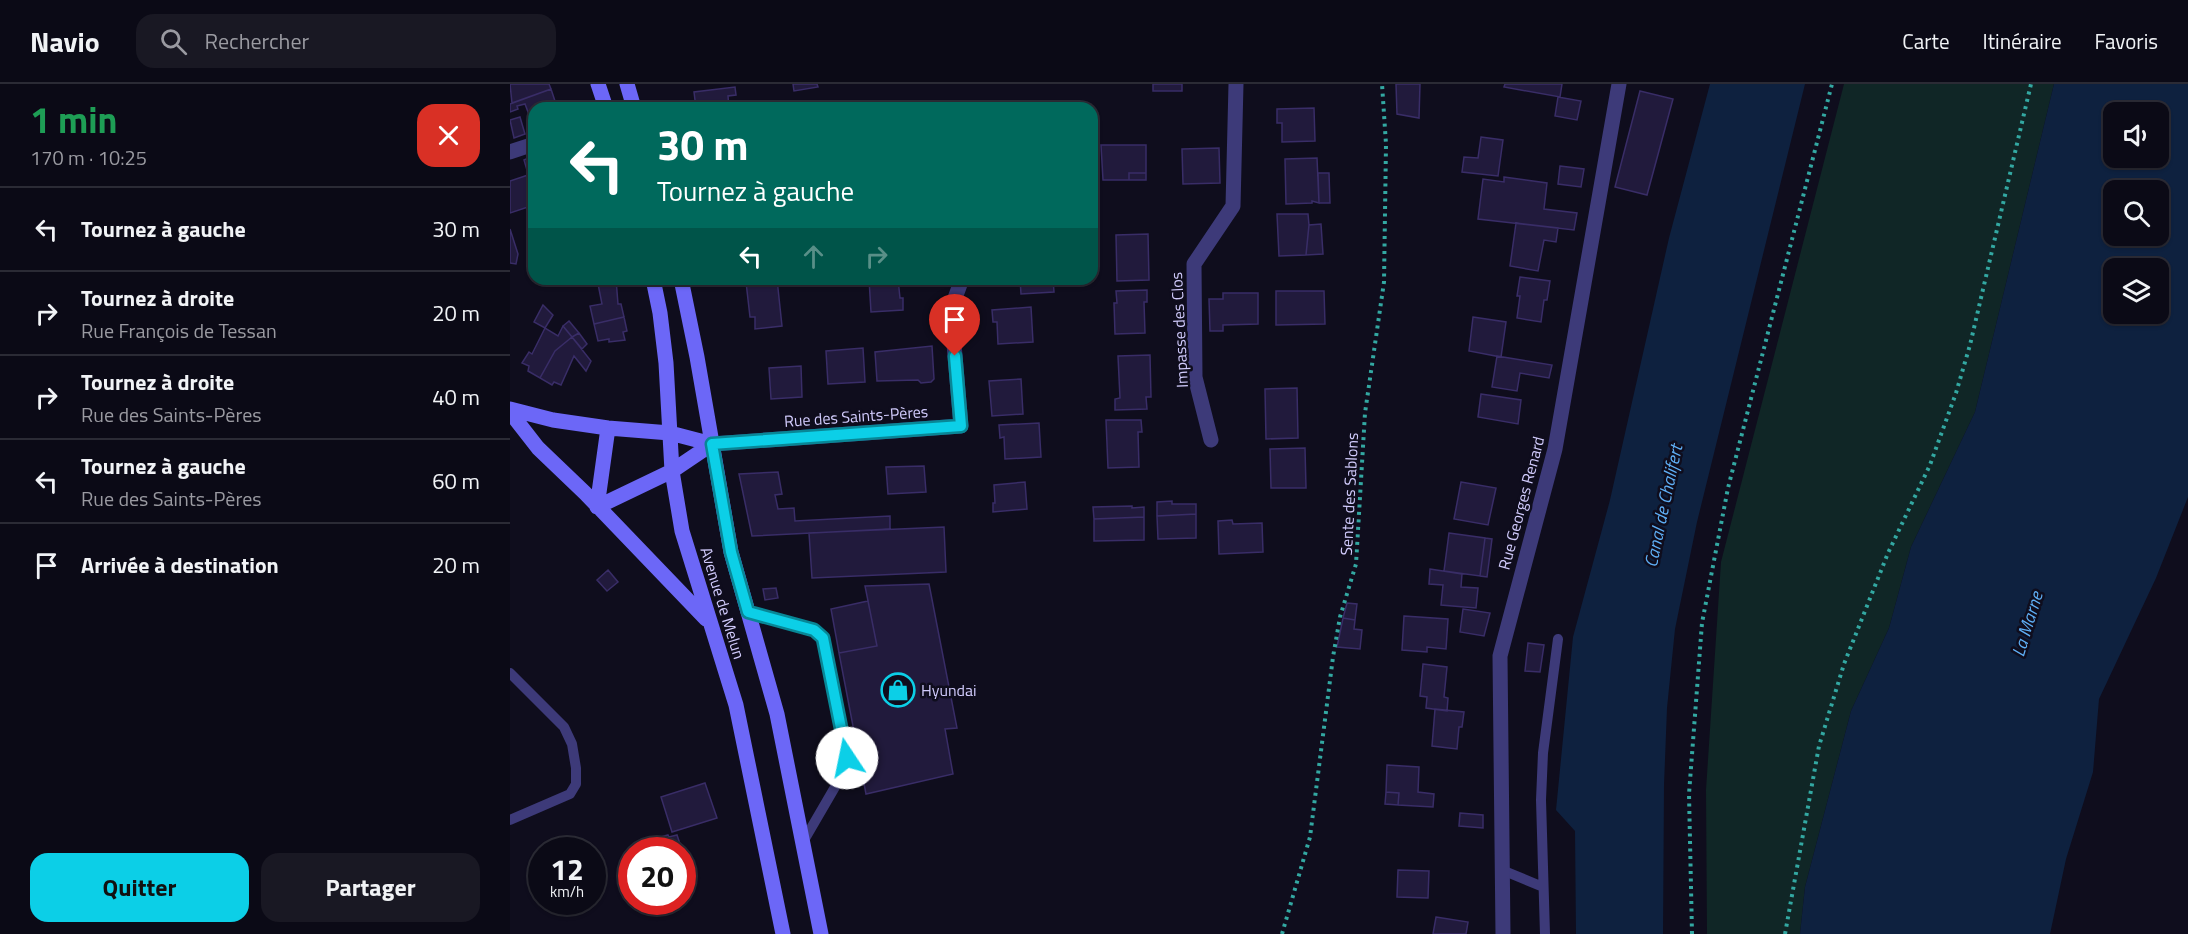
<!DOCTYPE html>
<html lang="fr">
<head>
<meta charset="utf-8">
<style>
	body { margin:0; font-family:"Titillium Web",sans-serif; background:#191823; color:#f1f3f6; height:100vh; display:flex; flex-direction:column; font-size:22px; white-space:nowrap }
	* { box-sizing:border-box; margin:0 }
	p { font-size:20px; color:#9a9aa1 }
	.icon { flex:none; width:33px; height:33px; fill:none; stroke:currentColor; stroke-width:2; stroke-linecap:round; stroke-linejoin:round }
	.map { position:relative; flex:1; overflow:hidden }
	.sheet { display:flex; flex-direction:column; background:#0b0a16; width:510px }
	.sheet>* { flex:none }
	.guide { position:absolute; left:18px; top:18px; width:570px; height:183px; border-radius:18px; box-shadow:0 2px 4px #0004,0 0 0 2px #2b2b35; background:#00695c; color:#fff; overflow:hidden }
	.controls { position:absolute; left:1593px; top:18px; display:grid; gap:12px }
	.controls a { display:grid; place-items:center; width:66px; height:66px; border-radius:12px; background:#0b0a16; box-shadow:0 2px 4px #0004,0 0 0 2px #2b2b35; font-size:30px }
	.speed { position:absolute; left:18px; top:753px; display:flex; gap:12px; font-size:30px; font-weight:700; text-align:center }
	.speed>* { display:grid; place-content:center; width:78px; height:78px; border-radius:50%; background:#0b0a16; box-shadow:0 2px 4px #0004,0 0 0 2px #2b2b35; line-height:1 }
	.speed small { font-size:15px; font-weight:400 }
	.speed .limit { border:9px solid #d22; background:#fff; color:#111 }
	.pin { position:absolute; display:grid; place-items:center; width:51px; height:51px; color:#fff; margin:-62px -26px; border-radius:50% 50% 50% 0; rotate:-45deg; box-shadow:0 0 6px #0007 }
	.pin .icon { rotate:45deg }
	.me { position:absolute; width:66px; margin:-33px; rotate:349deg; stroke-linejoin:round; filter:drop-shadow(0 0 4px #0008) }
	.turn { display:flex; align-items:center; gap:21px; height:126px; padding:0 30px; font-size:27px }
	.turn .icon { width:78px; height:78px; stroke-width:2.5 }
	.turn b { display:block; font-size:42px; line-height:51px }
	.lanes { display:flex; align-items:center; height:57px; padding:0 30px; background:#0003; justify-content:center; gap:30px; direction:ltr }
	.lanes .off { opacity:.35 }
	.round { display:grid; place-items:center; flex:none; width:63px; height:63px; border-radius:18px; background:#191823 }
	.headline { display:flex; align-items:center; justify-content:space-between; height:102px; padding:0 30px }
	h1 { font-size:36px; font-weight:700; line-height:45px; color:#1e9e55 }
	.button { display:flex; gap:12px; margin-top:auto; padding:12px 30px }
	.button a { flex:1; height:69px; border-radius:18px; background:#0ccfe7; color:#111; font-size:24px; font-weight:700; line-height:69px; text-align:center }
	.button a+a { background:#191823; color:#f1f3f6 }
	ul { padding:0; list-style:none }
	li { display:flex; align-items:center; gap:18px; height:84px; padding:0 30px; border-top:2px solid #2b2b35 }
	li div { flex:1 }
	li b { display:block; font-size:22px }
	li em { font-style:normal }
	header { display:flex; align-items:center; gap:36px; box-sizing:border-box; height:84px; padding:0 30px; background:#0b0a16; border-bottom:2px solid #2b2b35 }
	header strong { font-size:28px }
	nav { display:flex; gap:33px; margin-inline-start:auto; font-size:21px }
	.search { width:420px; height:54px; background:#191823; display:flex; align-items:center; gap:15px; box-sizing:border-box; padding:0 21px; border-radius:18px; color:#9a9aa1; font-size:22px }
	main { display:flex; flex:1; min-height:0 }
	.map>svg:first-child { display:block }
</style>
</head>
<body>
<header>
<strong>Navio</strong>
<div class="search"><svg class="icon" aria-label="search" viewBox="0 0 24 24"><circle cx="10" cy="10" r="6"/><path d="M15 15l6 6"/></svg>Rechercher</div>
<nav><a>Carte</a><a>Itinéraire</a><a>Favoris</a></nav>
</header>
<main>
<section class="sheet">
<div class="headline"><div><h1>1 min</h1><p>170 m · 10:25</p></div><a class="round" style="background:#d93025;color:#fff"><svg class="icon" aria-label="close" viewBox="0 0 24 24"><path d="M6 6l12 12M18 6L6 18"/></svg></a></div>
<ul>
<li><svg class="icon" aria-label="left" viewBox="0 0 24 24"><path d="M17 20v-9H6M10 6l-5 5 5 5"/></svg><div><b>Tournez à gauche</b></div><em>30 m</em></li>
<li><svg class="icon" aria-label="right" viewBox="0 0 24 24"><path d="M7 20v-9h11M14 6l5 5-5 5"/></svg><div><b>Tournez à droite</b><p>Rue François de Tessan</p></div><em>20 m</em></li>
<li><svg class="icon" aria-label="right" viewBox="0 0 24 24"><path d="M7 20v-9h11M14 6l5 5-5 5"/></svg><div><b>Tournez à droite</b><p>Rue des Saints-Pères</p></div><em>40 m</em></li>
<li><svg class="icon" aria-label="left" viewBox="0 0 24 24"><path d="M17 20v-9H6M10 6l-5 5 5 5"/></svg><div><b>Tournez à gauche</b><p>Rue des Saints-Pères</p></div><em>60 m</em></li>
<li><svg class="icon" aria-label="arrive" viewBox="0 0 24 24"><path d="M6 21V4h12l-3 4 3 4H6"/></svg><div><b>Arrivée à destination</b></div><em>20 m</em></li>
</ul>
<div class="button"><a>Quitter</a><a>Partager</a></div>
</section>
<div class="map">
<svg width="1678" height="850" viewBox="0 0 1678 850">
	<rect width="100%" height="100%" fill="#0f0d1d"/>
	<path fill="#102626" d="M1334,0H1544L1465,328L1401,463L1379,544L1341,627L1295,803L1290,850H1197L1196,706L1211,478Z"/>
	<path fill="#0e213f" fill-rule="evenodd" d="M1200,0H1295L1187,438L1165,545L1157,624L1154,701L1153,850H1066L1065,747L1046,726L1063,553L1100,416L1159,154Z
		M1544,0H1678V413L1646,494L1589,615L1583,688L1556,775L1540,850H1290L1295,803L1341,627L1379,544L1401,463L1465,328ZM1604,28H1648V74H1604ZM1604,106H1648V152H1604ZM1604,184H1648V230H1604Z"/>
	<path fill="#211a3c" stroke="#392d67" stroke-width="1.5" d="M0,0H39L41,5L2,19Z
		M283,0H307L308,3L284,7Z
		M643,0H672V7H643Z
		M886,0H910L909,34L887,30Z
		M995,0H1052L1050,13L994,3Z
		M225,3L226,11L218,12L219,24H186L184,8Z
		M41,5L45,17L41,19L43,24H24V35L21,36L15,20L7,22L8,25L0,28V20Z
		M1130,7L1163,15L1137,111L1105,103Z
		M1048,13L1071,17L1067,36L1045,32Z
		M804,24L805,57L772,58V39H767V25Z
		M10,33L15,50L4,54L0,36Z
		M971,53L993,56L988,92L952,88L954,73L968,74Z
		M591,61H636V89H619V96H593Z
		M709,64L710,99L673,100L672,65Z
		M23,72L24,75V110L14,76Z
		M807,74L809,119L802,117V119L776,120L775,75Z
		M1050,82L1074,85L1071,103L1048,100Z
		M619,89H636V96H619Z
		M808,89H819L820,119H809Z
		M18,91L24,110V121L0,129V97Z
		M994,93L1037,99L1034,125L1067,129L1064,146L968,135L973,95L994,98Z
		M767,130H798L799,141L796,171L769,172Z
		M1006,139L1048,144L1046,158L1034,156L1028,187L1000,182Z
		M811,140L813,170L796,171L799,141Z
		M0,145L8,170L6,180L0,179Z
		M638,150L639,196L607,197L606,151Z
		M1010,193L1040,197L1037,216H1034L1031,238L1007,234L1010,212H1007Z
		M87,195H106L108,220H111L114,233L84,240L80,222L92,220Z
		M267,195L272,242L245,245V233H240L236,198Z
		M359,195H388L390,214H393V226L361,228Z
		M510,195H543L544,208L511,210Z
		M637,206V218H634L635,249L605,250L604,219H607L606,207Z
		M766,207H814L815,240L766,241Z
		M713,209H748V240L713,241V247H700L699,215H713Z
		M33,221L43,231L35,244L24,238Z
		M521,223L523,258L488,260L487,238H483L482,226Z
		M114,233L117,247L113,248L115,256L99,258V255L88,257L84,240Z
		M963,233L996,238L991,273L959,267Z
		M59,237L69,249L62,253L53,242Z
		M53,242L62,253L45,267L30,294L18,287L19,282L12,279L19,268L22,270L35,244L48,252Z
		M69,249L77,260L72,265L62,253Z
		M62,253L81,277L76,287L64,272L51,301L44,298L42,301L30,294L45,267Z
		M422,262L424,295L421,298L411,299L408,296L367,297L365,268Z
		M353,264L355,298L318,300L316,267Z
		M640,271L641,313H636L637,325L605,326V315L610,314L608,272Z
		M987,272L1042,281L1039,294L1010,289L1007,307L982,303Z
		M291,282L292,313L261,315L259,284Z
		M511,295L513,330L482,332L479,297Z
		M787,304L788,354L756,355L755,305Z
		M971,310L1011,316L1008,340L968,333Z
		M596,336H631L632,348H628L629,383L598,384Z
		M529,339L531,373L495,375L494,353L490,354L489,341Z
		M795,364L796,404H761L760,365Z
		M414,382L416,408L378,410L376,383Z
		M268,388L272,410L265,411L268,425L284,424L285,437L380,432V445L242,452L229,390Z
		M515,398L517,425L483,428V419H485L484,401Z
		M951,398L986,404L978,441L944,435Z
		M662,417V420H686V430L647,432V418Z
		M622,422V424L634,423V433L584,435L583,423Z
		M686,430V454L648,455L647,432Z
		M634,433V456L584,457V435Z
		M722,436L723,440L752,439L753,468L709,470L708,437Z
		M434,443L436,488L302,494L299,449Z
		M939,449L975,454L970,492L934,487Z
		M975,454L982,455L977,493L970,492Z
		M920,485L952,490L951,503L968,504L966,524L931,521L933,501L919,500Z
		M98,486L108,498L97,507L87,496Z
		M419,500L447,644L435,645L443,690L356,710L329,569L367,562L355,502Z
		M266,504L268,514L255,516L253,505Z
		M358,517L367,562L329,569L321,525Z
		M837,519L847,520L845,536L833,534Z
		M953,525L980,529L974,552L950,548Z
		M894,532L938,535L936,565L917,563V568L892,566Z
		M833,534L845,536L844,545L852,546L850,565L827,563Z
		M1018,559L1034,561L1030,588L1015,587Z
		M913,580L937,583L934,613L938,614L937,627L916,624L917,613L910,612Z
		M925,625L954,628L952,643H949L947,665L922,662Z
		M877,681L909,683L908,708L924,710L923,723L888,721L889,709L876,708Z
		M195,699L207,734L162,748L151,713Z
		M876,708L889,709L888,721L875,720Z
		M950,729L973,731V744L949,742Z
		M158,751L159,753L167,751L172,766H152L147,754Z
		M888,786L919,787L918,814L887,813Z
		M926,833L958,838L956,850H923Z"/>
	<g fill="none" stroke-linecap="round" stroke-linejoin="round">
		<path stroke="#33a8a2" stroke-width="4" stroke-dasharray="3 4.5" stroke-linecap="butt" d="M772,850L800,753L823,573L830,533L846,480L855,329L874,198L876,60L872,0
			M1182,850L1179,710L1192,539L1218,404L1322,0
			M1275,850L1309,662L1334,580L1378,469L1420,381L1446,309L1460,261L1521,0"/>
		<path stroke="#3d3a79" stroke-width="10" d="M238,528L304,546L313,554L337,674L332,691L293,758
			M0,589L54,643L62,660L66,684V700L60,710L0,736
			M992,786L1033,803
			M1035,850L1031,716L1033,669L1048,555"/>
		<path stroke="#3d3a79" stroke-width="15" d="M0,68L24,60
			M701,356L685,293L684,180L723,122L726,0
			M202,360L451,342L441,225L452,195
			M993,850L990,572L1045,365L1109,0"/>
		<path stroke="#6c67f7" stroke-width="15" d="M88,0L96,24
			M117,0L124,24
			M143,195L150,229L156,279L162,387L172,447L226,621L273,850
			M171,195L187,273L221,468L267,630L311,850
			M0,325L43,336L98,344L160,349L202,360
			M0,328L28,364L75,409L196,535
			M87,423L162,387L202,360
			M87,423L98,344"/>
	</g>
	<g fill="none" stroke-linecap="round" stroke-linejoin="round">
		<g stroke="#088796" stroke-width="15">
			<path id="route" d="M337,674L313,554L304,546L238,528L221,468L202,360L451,342L445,272"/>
		</g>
		<use href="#route" stroke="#0ccfe7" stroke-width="10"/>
	</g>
	<defs>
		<g id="shop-ring" transform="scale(1.725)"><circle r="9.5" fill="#0f0d1d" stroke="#0ccfe7" stroke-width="1.5"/><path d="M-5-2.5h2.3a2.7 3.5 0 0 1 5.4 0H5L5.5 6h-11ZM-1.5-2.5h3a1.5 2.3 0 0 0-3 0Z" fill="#0ccfe7"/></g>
	</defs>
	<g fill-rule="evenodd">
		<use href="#shop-ring" x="388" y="606"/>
	</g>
	<g text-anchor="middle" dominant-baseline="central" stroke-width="5" stroke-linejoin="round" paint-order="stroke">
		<g font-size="16" fill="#d1cbfc" stroke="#0f0d1d">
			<text transform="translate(669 246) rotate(-93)">Impasse des Clos</text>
			<text transform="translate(346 332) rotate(-4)">Rue des Saints-Pères</text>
			<text transform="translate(839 410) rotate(-87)">Sente des Sablons</text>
			<text transform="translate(1011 419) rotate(-75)">Rue Georges Renard</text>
			<text transform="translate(213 519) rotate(73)">Avenue de Melun</text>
		</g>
		<g font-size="16" fill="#d1cbfc" stroke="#0f0d1d" text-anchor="start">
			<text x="411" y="606">Hyundai</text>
		</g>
		<g font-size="18" font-style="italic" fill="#5faff6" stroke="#0f0d1d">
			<text transform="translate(1153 422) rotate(-78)">Canal de Chalifert</text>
			<text transform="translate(1517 540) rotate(-73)">La Marne</text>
		</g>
	</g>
</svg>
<div class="controls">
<a><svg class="icon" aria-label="sound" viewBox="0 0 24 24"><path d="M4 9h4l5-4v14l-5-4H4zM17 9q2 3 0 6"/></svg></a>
<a><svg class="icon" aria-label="search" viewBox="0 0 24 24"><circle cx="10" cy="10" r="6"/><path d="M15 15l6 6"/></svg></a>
<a><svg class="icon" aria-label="layers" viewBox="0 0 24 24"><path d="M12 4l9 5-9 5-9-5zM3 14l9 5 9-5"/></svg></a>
</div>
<div class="speed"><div>12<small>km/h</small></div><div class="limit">20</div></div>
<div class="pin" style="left:445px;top:272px;background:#d93025"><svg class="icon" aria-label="arrive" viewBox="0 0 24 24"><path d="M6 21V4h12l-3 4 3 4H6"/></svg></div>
<svg class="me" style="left:337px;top:674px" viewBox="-20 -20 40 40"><circle r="19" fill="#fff"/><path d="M0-13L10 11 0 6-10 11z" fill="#0ccfe7"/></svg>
<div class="guide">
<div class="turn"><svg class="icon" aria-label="left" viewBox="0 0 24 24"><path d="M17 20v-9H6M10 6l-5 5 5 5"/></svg><div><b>30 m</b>Tournez à gauche</div></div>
<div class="lanes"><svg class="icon" aria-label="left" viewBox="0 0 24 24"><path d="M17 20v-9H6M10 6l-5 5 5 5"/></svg><svg class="icon off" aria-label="ahead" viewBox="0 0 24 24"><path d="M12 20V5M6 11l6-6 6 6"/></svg><svg class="icon off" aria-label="right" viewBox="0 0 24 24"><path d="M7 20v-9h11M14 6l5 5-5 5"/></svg></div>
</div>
</div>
</main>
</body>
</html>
